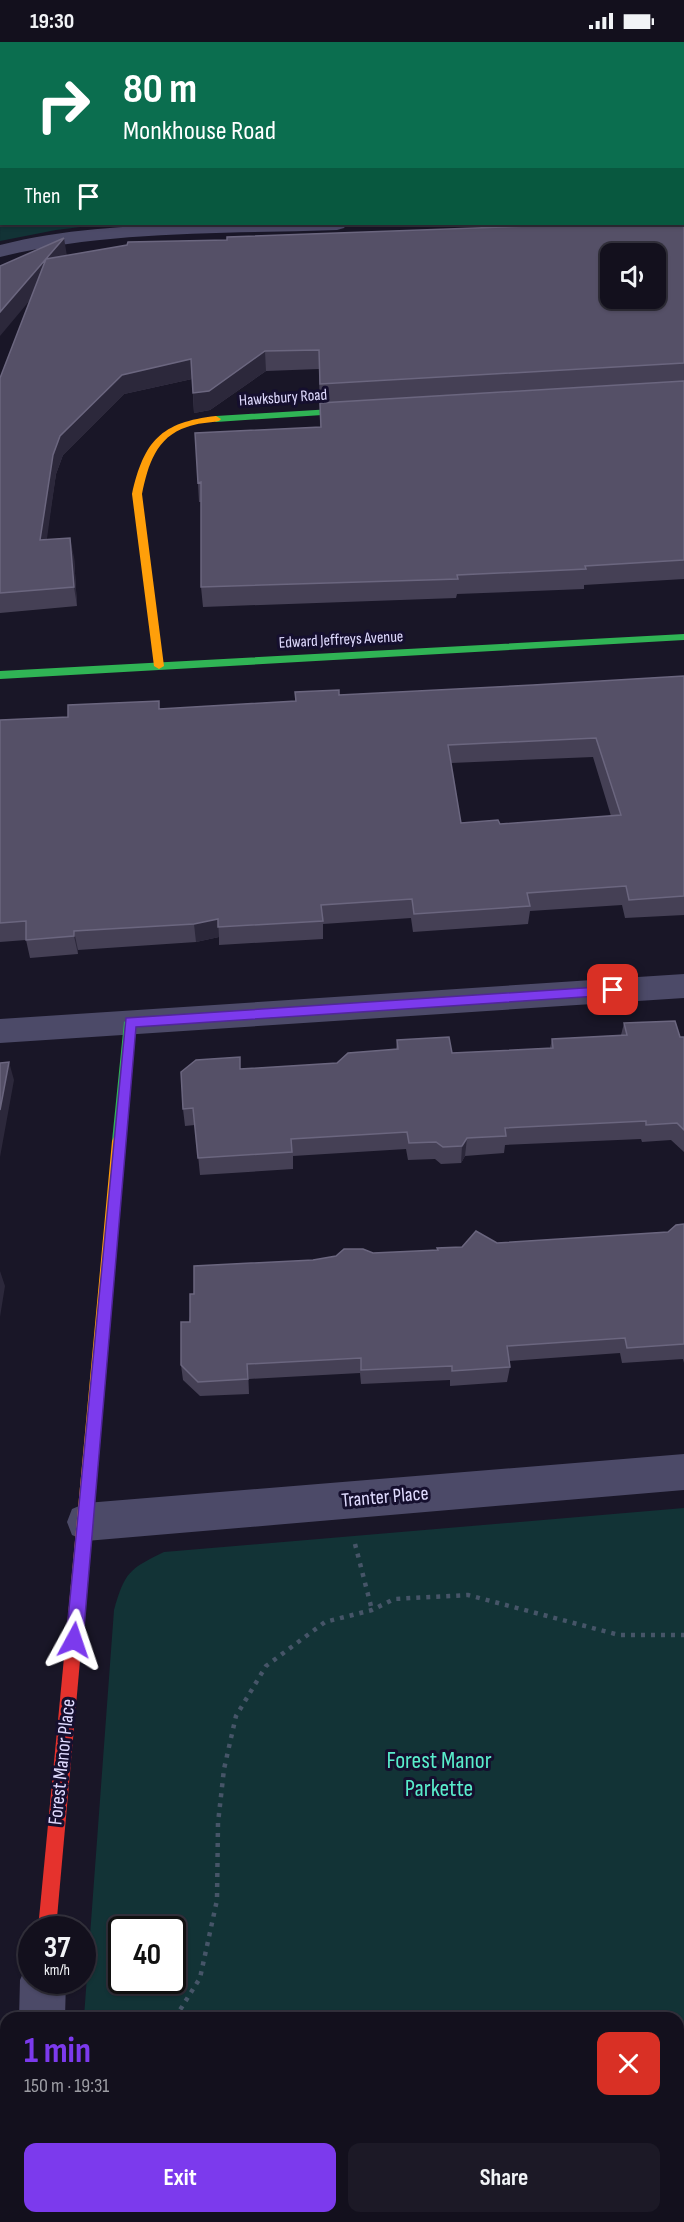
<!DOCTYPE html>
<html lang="en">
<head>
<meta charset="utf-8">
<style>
	body { margin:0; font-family:"Sofia Sans Condensed",sans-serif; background:#1c1926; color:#f1f3f6; height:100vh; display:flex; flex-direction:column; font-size:22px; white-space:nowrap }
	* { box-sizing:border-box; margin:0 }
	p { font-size:20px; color:#9d9da4 }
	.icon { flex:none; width:33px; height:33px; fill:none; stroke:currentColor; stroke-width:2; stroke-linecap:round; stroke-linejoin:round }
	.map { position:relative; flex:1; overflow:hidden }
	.panel { position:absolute; left:0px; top:1970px; width:684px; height:212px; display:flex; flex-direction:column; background:#13101d; border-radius:18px 18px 0 0; box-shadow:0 2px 4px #0004,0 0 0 2px #32303b }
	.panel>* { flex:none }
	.hud { position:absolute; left:0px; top:0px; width:684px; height:183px; box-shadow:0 2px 4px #0004,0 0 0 2px #32303b; background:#0b6e4f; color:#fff; overflow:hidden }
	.tools { position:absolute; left:600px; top:201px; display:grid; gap:12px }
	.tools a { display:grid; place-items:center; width:66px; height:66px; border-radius:12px; background:#13101d; box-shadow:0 2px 4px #0004,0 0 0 2px #32303b; font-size:30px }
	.speed { position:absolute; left:18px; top:1874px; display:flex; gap:12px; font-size:30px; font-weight:700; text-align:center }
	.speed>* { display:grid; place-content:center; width:78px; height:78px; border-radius:50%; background:#13101d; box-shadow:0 2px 4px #0004,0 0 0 2px #32303b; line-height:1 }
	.speed small { font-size:15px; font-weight:400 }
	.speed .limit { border:3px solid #111; border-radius:9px; background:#fff; color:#111 }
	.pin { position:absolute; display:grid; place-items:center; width:51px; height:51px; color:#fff; margin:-26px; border-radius:12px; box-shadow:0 3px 9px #0006 }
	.me { position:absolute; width:66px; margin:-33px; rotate:5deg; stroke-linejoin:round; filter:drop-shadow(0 0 4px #0008) }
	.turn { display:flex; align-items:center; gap:21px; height:126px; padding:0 24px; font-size:27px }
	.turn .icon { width:78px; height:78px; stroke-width:2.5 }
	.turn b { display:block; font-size:42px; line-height:51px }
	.then { display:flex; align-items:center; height:57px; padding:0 24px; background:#0003; gap:12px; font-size:22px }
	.round { display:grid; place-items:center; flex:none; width:63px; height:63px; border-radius:12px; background:#1c1926 }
	.summary { display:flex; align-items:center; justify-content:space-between; height:102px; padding:0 24px }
	h1 { font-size:36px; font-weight:700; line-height:45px; color:#7c3aed }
	.button { display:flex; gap:12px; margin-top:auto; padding:12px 24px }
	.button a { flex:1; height:69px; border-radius:12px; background:#7c3aed; color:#fff; font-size:24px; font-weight:700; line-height:69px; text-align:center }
	.button a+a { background:#1c1926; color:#f1f3f6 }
	.status { display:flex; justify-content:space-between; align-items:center; height:42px; padding:0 30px; background:#13101d; direction:ltr }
	.status svg { height:16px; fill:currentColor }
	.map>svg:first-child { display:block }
</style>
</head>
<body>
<div class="status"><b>19:30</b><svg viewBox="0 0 49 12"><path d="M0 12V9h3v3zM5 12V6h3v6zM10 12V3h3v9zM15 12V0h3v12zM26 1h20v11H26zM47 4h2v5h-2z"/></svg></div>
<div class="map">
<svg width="684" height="2180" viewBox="0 0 684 2180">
	<rect width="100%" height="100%" fill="#191627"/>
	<path fill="#123336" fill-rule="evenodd" d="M68,0H361L68,2Z
		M410,0H633L408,1Z
		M1,79L2,182H105L56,188L0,199Z
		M684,1466V2180H653L642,2175H678V1976L84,1975L114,1568C125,1530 129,1527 164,1510ZM122,1887H172V1938H122Z
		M96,2175H332L327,2180H97Z"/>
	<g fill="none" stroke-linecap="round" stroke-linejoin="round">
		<path fill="#071d4c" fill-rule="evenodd" d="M488,0H497L496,2Z
			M0,138H2L0,144Z"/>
		<path stroke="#465568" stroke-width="2" stroke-dasharray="1.5 3" stroke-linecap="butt" d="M585,0L587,2
			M375,2L379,0"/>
		<path stroke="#465568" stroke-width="4.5" stroke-dasharray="4 6" stroke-linecap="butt" d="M355,1502L372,1568
			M175,1976L200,1936L217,1858L218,1781L224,1727L236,1674L266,1624L325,1580L372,1568L394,1557L468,1553L619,1593H684"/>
		<path fill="#4c4a68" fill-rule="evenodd" d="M644,0H662L643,2Z
			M672,0H684V6L682,2Z
			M192,182H347L344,186L337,188C225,192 109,188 0,215V203C63,187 126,184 192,182Z
			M684,932V956L0,1001V977Z
			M684,1412V1448L86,1499L72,1493L67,1480L72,1467L86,1461Z
			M32,1920V1938H66L65,1976H19L20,1938L27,1922Z
			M27,2175H75L76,2180H28Z"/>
		<path fill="#30b455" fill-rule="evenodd" d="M365,365L368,366V370L216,380L211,377L216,374Z
			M684,592V598L0,637V629Z
			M130,975L136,980L126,1099L124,1103H114L112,1099L124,980Z"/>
		<path fill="#ff9f0a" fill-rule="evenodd" d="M216,374L221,377L219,379C208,381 197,381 187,385C156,395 148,423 142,452L164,624L159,627L154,624L132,452C144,399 161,380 216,374Z
			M119,1093L124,1095L126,1099L84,1574L82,1580L76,1582L70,1580L68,1574L112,1099L114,1095Z"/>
		<path fill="#e5322d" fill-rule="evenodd" d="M76,1566L82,1568L84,1574L56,1887H38L68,1574L70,1568Z"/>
	</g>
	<path fill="#454055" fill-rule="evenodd" d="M684,14V537L584,543V547L457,552L456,556L203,565L201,545V460H199L198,441L320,385L319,327L266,329L210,368L194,371L192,337L124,352L63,413L56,432L46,498L74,515L77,564L0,571V336L66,214L227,198L556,183V182H682V15Z
		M684,634V873L625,876L622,863L530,869L528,882L413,890L411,876L323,882V897L219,903V895L196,900L78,908V912L30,916L26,898L0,900V678L68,675L160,667L295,659V650L339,653L533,643ZM593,715L611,774L500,782L461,781L451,721Z
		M624,981L680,995H684V1110L671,1098L642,1100L641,1097L505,1103L504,1111L465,1114L461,1121L441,1122L435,1117L408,1118L406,1107L293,1114V1127L200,1133L195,1083L185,1084L183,1067L241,1027L337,1021L396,1007L397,998L452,1011L550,1006L552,997L621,993Z
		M684,1182V1321L683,1317L622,1321L620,1311L509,1319L510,1325L507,1340L450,1344V1338L361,1342L360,1331L249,1337V1352L200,1354L183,1338L181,1323L194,1252L313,1218L373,1211L437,1208L497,1201L668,1190Z"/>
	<path fill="#2c283b" d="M64,196L67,214L0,294V270Z
		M265,309L266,329L210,368L194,371L193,351Z
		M191,317L192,337L124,352L63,413L56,432L44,518L40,498L53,413L60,394L122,333Z
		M70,496L74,515L77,564L74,545Z
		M218,877L219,895L196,900L194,882Z
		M74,889L78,908V912L74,894Z
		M9,1020L14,1038L0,1115V1068Z
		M467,1096L465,1114L461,1121L462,1104Z
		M0,1229L5,1244L0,1275Z
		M247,1322L249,1337V1352Z"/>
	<path fill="#555067" stroke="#6b667f" stroke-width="1.5" fill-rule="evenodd" d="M684,14V141H683L684,158L682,157V15Z
		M682,174H684V321L320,342L319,308L265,309L209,349L193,351L191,317L122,333L60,394L53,413L40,498L70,496L74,545L0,551V336L46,217L127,203L128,200L227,198V195L557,183V182H682ZM610,212H656V256H610Z
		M64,196L0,270V224Z
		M684,339V518L585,524L586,527L457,533L458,537L201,545V440L198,441L195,391L321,385L320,361Z
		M684,634V854L629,858L626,844L527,851L530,864L414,872L412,857L321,863L323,879L218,885V877L194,882L74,889V894L26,898V879L0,881V678L68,675V663L159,659V667L296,659L295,650L339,648V653L533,643ZM596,696L621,773L500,782L498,778L461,781L448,703Z
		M675,979L680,995H684V1088L677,1081L646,1083V1079L505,1086L506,1094L467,1096L462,1104L443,1105L436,1100L409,1101L407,1090L291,1097L292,1110L198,1116L193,1066L183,1067L181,1030L196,1018L240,1015V1027L337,1021L348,1011L398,1007L397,998L449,995L452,1011L553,1006L552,997L627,993L624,981Z
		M9,1020L0,1068V1021Z
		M684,1182V1302L627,1306L625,1296L507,1304L510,1325L452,1329V1324L361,1328V1316L247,1322L248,1337L198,1340L181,1323V1280H190V1252H194V1224L313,1218L336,1214L344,1207H363L373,1211L438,1208L437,1206L462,1205L476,1189L497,1201L668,1190L676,1183Z
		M343,2175H386L390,2180H339Z"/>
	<path fill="#7c3aed" stroke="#51269a" stroke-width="1.5" d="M613,944L619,948L613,953L136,985L83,1598L80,1603L74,1606L68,1603L66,1598L126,976Z"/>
	<g text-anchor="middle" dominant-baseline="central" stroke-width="6" stroke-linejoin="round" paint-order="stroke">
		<g font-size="16" fill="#e0dbff" stroke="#150f2e">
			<text transform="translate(283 356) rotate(-4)">Hawksbury Road</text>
			<text transform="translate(341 598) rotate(-3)">Edward Jeffreys Avenue</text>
		</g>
		<g font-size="20" fill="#e0dbff" stroke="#150f2e">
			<text transform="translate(385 1455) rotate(-5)">Tranter Place</text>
			<text transform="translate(62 1720) rotate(-84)">Forest Manor Place</text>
		</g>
		<g font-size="24" fill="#59edcc" stroke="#150f2e">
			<text x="439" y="1718">Forest Manor<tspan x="439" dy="28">Parkette</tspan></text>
		</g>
	</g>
</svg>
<div class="tools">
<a><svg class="icon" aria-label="sound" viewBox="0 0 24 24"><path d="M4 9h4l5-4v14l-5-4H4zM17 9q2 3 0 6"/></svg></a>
</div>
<div class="speed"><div>37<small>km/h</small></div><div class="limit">40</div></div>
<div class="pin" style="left:613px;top:948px;background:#d93025"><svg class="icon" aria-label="arrive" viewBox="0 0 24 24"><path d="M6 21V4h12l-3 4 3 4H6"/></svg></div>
<svg class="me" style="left:74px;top:1598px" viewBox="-20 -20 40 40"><path d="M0-17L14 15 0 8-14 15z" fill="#7c3aed" stroke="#fff" stroke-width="4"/></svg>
<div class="hud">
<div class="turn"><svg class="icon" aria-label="right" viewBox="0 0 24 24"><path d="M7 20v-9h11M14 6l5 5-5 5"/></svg><div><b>80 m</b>Monkhouse Road</div></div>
<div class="then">Then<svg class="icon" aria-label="arrive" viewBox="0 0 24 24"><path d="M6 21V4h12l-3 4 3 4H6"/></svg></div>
</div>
<section class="panel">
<div class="summary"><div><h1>1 min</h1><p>150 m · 19:31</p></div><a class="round" style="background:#d93025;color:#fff"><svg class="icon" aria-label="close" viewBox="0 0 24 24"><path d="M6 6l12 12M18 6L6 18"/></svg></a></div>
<div class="button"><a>Exit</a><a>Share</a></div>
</section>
</div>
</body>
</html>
